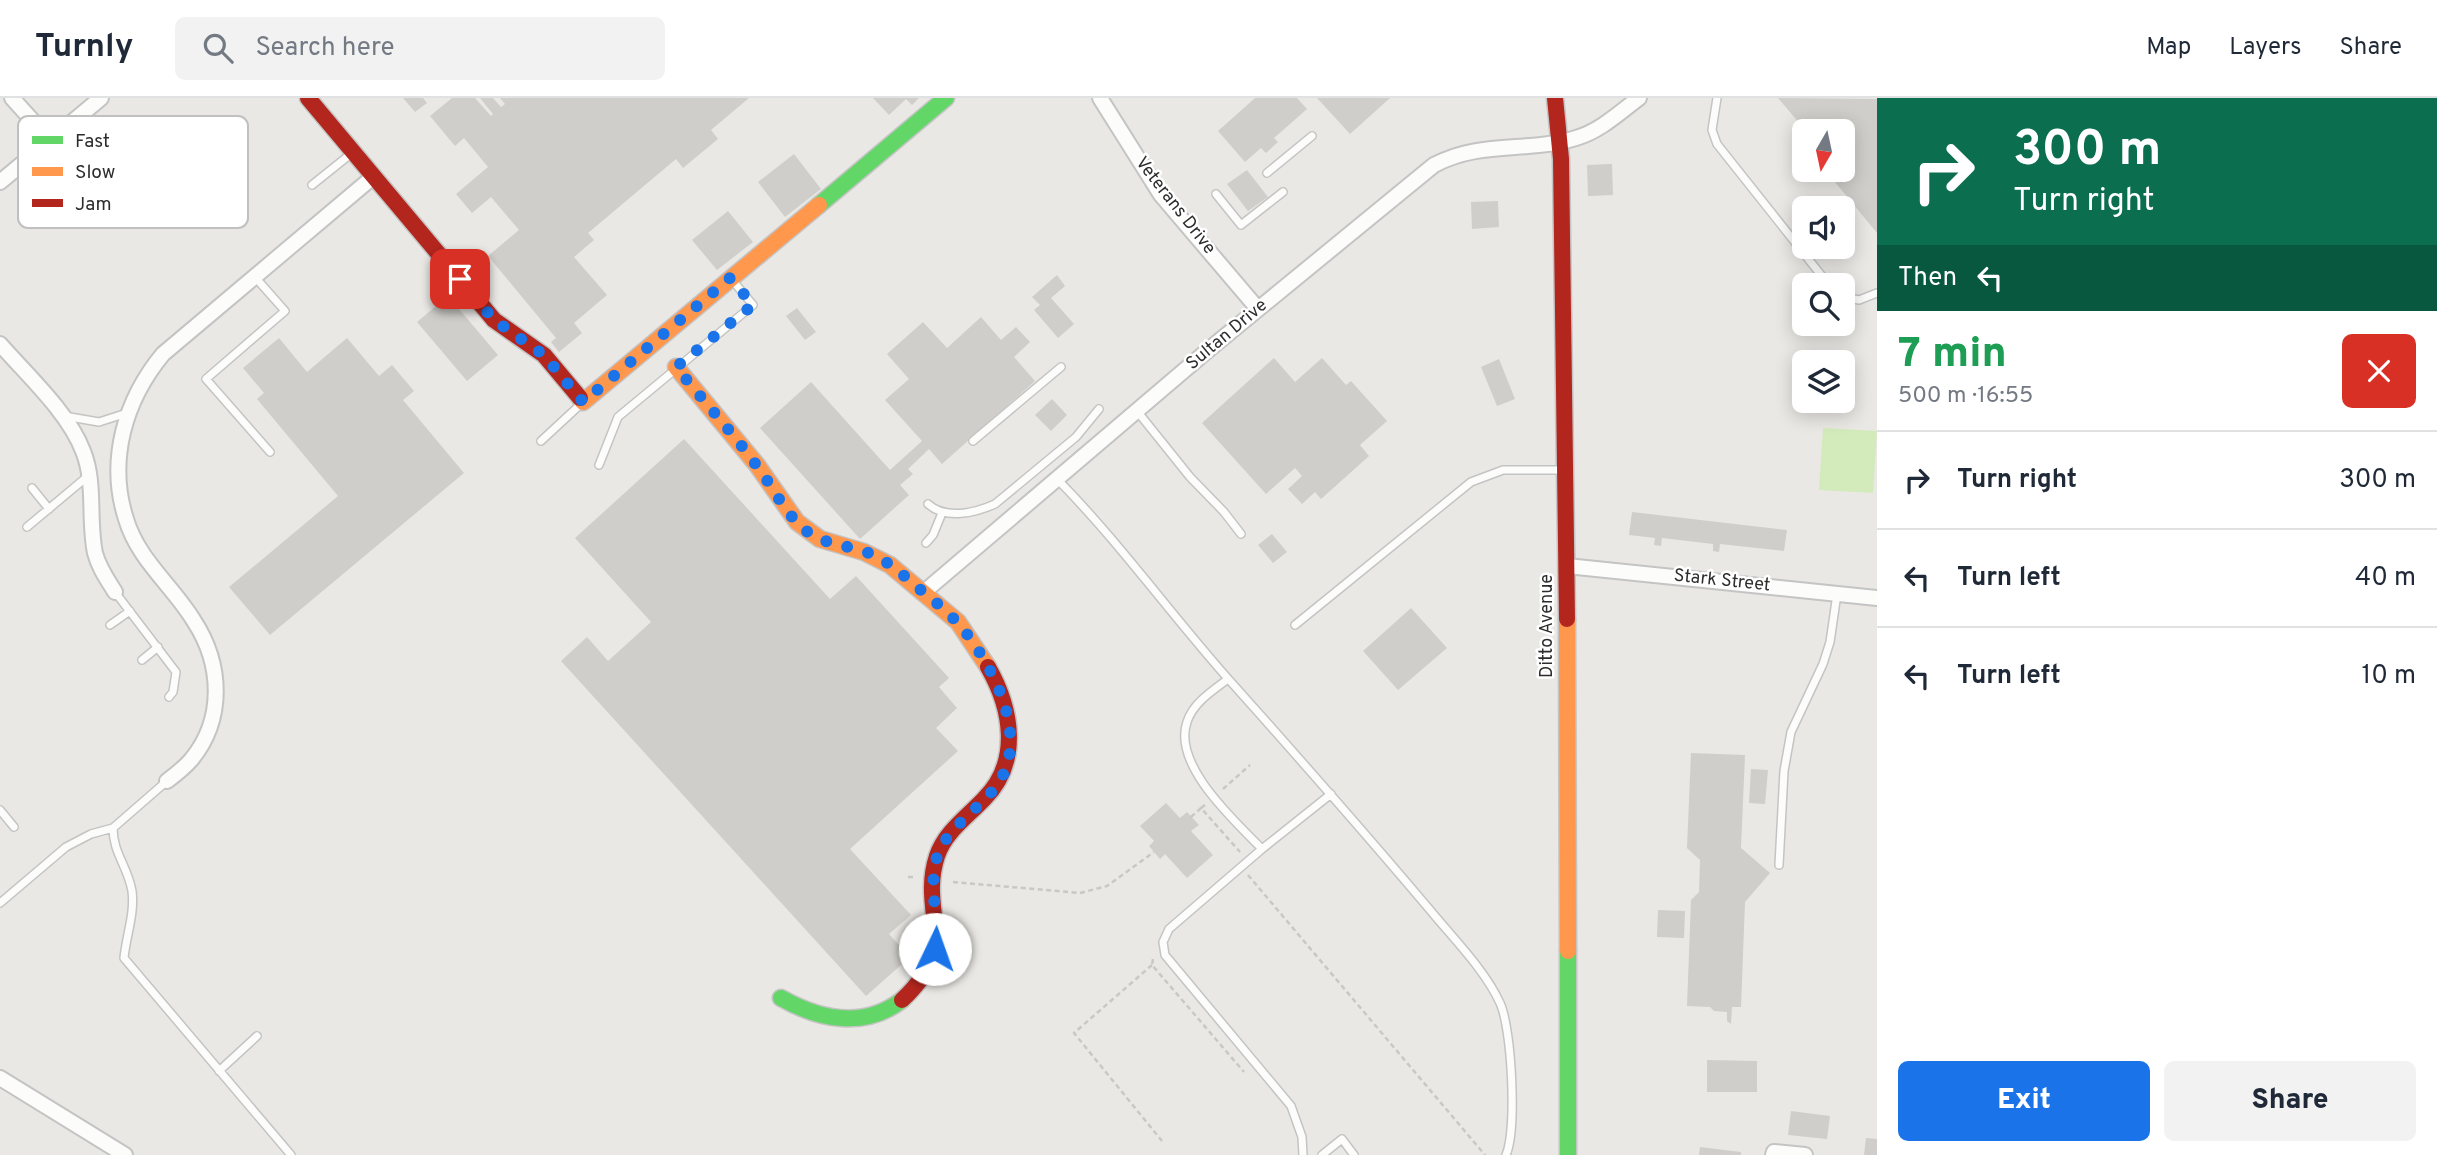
<!DOCTYPE html>
<html lang="en">
<head>
<meta charset="utf-8">
<style>
	body { margin:0; font-family:Overpass,sans-serif; background:#f2f2f3; color:#1f2937; height:100vh; display:flex; flex-direction:column; font-size:26px; white-space:nowrap }
	* { box-sizing:border-box; margin:0 }
	p { font-size:23px; color:#747a83 }
	.icon { flex:none; width:38px; height:38px; fill:none; stroke:currentColor; stroke-width:2; stroke-linecap:round; stroke-linejoin:round }
	.map { position:relative; flex:1; overflow:hidden }
	.drawer { display:flex; flex-direction:column; background:#fff; width:560px }
	.drawer>* { flex:none }
	.hud { background:#0b6e4f; color:#fff; overflow:hidden }
	.needle { width:46px; rotate:189deg }
	.controls { position:absolute; left:1792px; top:21px; display:grid; gap:14px }
	.controls a { display:grid; place-items:center; width:63px; height:63px; border-radius:10px; background:#fff; box-shadow:0 4px 18px #0003; font-size:35px }
	.pin { position:absolute; display:grid; place-items:center; width:60px; height:60px; color:#fff; margin:-30px; border-radius:14px; box-shadow:0 4px 10px #0006 }
	.me { position:absolute; width:77px; margin:-38px; rotate:3deg; stroke-linejoin:round; filter:drop-shadow(0 0 5px #0008) }
	.turn { display:flex; align-items:center; gap:24px; height:147px; padding:0 21px; font-size:32px }
	.turn .icon { width:91px; height:91px; stroke-width:2.5 }
	.turn b { display:block; font-size:49px; line-height:60px }
	.then { display:flex; align-items:center; height:66px; padding:0 21px; background:#0003; gap:14px; font-size:26px }
	.round { display:grid; place-items:center; flex:none; width:74px; height:74px; border-radius:10px; background:#f2f2f3 }
	.head { display:flex; align-items:center; justify-content:space-between; height:119px; padding:0 21px }
	h1 { font-size:42px; font-weight:800; line-height:52px; color:#1e9e55 }
	.primary-button { display:flex; gap:14px; margin-top:auto; padding:14px 21px }
	.primary-button a { flex:1; height:80px; border-radius:10px; background:#1a73e8; color:#fff; font-size:28px; font-weight:800; line-height:80px; text-align:center }
	.primary-button a+a { background:#f2f2f3; color:#1f2937 }
	ul { padding:0; list-style:none }
	li { display:flex; align-items:center; gap:21px; height:98px; padding:0 21px; border-top:2px solid #e0e1e3 }
	li div { flex:1 }
	li b { display:block; font-size:26px }
	li em { font-style:normal }
	header { display:flex; align-items:center; gap:42px; box-sizing:border-box; height:98px; padding:0 35px; background:#fff; border-bottom:2px solid #e0e1e3 }
	header strong { font-size:33px }
	nav { display:flex; gap:38px; margin-inline-start:auto; font-size:24px }
	.search { width:490px; height:63px; background:#f2f2f3; display:flex; align-items:center; gap:18px; box-sizing:border-box; padding:0 24px; border-radius:10px; color:#747a83; font-size:26px }
	main { display:flex; flex:1; min-height:0 }
	.map>svg:first-child { display:block }
</style>
</head>
<body>
<header>
<strong>Turnly</strong>
<div class="search"><svg class="icon" aria-label="search" viewBox="0 0 24 24"><circle cx="10" cy="10" r="6"/><path d="M15 15l6 6"/></svg>Search here</div>
<nav><a>Map</a><a>Layers</a><a>Share</a></nav>
</header>
<main>
<div class="map">
<svg width="1877" height="1057" viewBox="0 0 1877 1057">
	<rect width="100%" height="100%" fill="#eae8e4"/>
	<path fill="#d3eabb" d="M1823,330L1877,333L1873,395L1819,392Z"/>
	<path fill="#cfceca" d="M403,0H423L427,5L415,14Z
		M452,0H475L491,18L493,16L480,0H493L501,9L505,6L500,0H749L711,32L718,41L683,70L676,61L588,135L594,142L574,159L607,197L574,225L582,235L559,254L551,244L556,240L488,158L519,132L491,99L472,115L456,96L488,69L464,40L455,48L430,18Z
		M873,0H919L912,7L906,1L889,17Z
		M1255,0H1297L1307,11L1274,40L1278,44L1266,55L1261,50L1245,64L1218,33Z
		M1317,0H1390L1350,36Z
		M1778,0L1877,1V135L1825,72H1843V33H1806Z
		M794,56L821,91L785,119L758,84Z
		M1612,66L1613,97L1588,98L1587,67Z
		M1247,72L1268,99L1248,113L1227,86Z
		M1498,103L1499,129L1472,131L1471,104Z
		M728,113L753,144L717,172L692,142Z
		M1057,177L1065,188L1051,200L1074,226L1058,240L1034,212L1040,207L1032,199Z
		M448,198L498,257L467,283L417,224Z
		M797,210L816,234L805,242L786,218Z
		M981,219L1001,242L1016,229L1030,244L1014,259L1035,283L942,366L929,351L908,371L913,376L900,387L909,397L860,441L760,330L811,284L890,372L922,343L885,302L909,281L887,256L923,224L947,250Z
		M279,240L307,274L347,240L379,278L392,267L414,293L403,302L464,375L270,537L229,489L338,398L257,301L264,295L243,270Z
		M1274,260L1295,284L1322,260L1346,287L1351,283L1387,323L1360,347L1369,358L1321,401L1315,394L1302,406L1288,391L1302,378L1295,370L1266,396L1202,325Z
		M1499,261L1515,301L1497,308L1481,269Z
		M1052,301L1067,317L1051,333L1035,317Z
		M684,341L830,501L856,478L949,580L939,589L957,610L936,630L958,653L850,751L911,817L889,836L910,859L866,898L561,563L587,539L608,563L651,524L575,440Z
		M1632,414L1787,432L1784,453L1720,446L1719,454L1713,453V446L1662,440L1661,448L1654,447L1655,440L1629,437Z
		M1272,436L1287,454L1273,465L1258,447Z
		M1411,510L1447,550L1398,592L1363,553Z
		M1691,655L1745,657L1741,750L1770,775L1745,804L1741,909H1732L1731,926L1727,923V914L1714,913L1710,909L1687,908L1691,802L1699,794L1700,762L1687,750Z
		M1751,671L1768,672L1765,706L1749,705Z
		M1166,705L1180,720L1187,714L1199,727L1191,733L1213,757L1187,780L1165,756L1160,761L1149,748L1154,743L1140,728Z
		M1658,812L1685,813L1684,840L1657,839Z
		M1707,962L1757,963V994H1707Z
		M1791,1013L1830,1018L1827,1041L1788,1037Z
		M1866,1040L1877,1041V1057H1864Z
		M1700,1049L1741,1054V1057H1699Z"/>
	<g fill="none" stroke-linecap="round" stroke-linejoin="round">
		<g stroke="#c4c4c4" stroke-width="10">
			<path id="lane" d="M1717,0L1712,32L1717,46L1829,187
				M1267,75L1312,38
				M312,87L352,55
				M1216,96L1241,127L1283,94
				M255,179L285,213L206,281L270,354
				M1843,199L1859,202L1877,195
				M1137,313L1190,379L1224,414L1241,436
				M64,318L99,324L127,315
				M541,343L582,305
				M973,343L1061,269
				M599,367L618,319L753,207L733,183
				M1058,382C1120,445 1172,518 1231,584C1298,659 1365,735 1430,812C1453,840 1485,872 1500,905C1512,931 1517,1032 1506,1057
				M32,390L49,411
				M928,406C946,422 975,415 995,406L1076,339L1099,311
				M27,429L88,378
				M926,445L933,437L942,415
				M115,494L176,574L173,594L169,599
				M110,527L130,513
				M1295,527L1471,384L1503,372H1561
				M142,562L158,549
				M1228,581C1212,593 1193,605 1187,624C1172,667 1235,723 1262,751
				M0,712L14,729
				M113,730C113,755 128,769 132,793C135,816 126,838 124,860L291,1057
				M1779,767L1784,673L1791,634L1823,566L1830,544L1837,496
				M0,805L66,749L91,736L113,730L167,683
				M219,973L257,938
				M1303,1057L1302,1039L1291,1008L1165,857L1163,844L1169,831L1262,751L1331,696
				M1322,1057L1342,1041L1354,1057"/>
		</g>
		<g stroke="#c4c4c4" stroke-width="18">
			<path id="street" d="M12,0L50,42
				M1100,0L1161,97L1258,211
				M0,84L101,0
				M0,246C27,277 68,314 83,353C96,385 88,421 95,455C99,470 107,481 115,494
				M1567,468L1877,500
				M924,494L1207,253L1434,67C1481,42 1527,55 1576,40C1600,33 1619,15 1639,0
				M167,683C175,677 184,670 191,662C225,621 222,566 194,523C173,488 138,462 126,421C107,362 125,302 163,256L373,79
				M0,980L125,1057
				M1773,1057L1774,1054L1805,1057"/>
		</g>
		<g stroke="#c4c4c4" stroke-width="19">
			<path id="fast" d="M819,107L946,0
				M1568,853V1057
				M781,900C820,922 864,931 902,902"/>
		</g>
		<g stroke="#c4c4c4" stroke-width="19">
			<path id="slow" d="M676,269L757,367L797,424L820,441L864,454L890,467L958,524L988,569
				M580,300L583,304L819,107
				M1567,521L1568,853"/>
		</g>
		<g stroke="#c4c4c4" stroke-width="19">
			<path id="jam" d="M308,0L494,222L544,257L580,300
				M1555,0L1561,61L1567,521
				M902,902C963,845 918,817 937,758C945,734 967,719 984,701C1021,664 1012,611 988,569"/>
		</g>
		<path stroke="#c8c8c8" stroke-width="2.5" stroke-dasharray="5 3.5" stroke-linecap="butt" d="M1223,691L1250,667
			M1205,707L1201,710L1240,754
			M1191,719L1201,710
			M1248,777L1485,1057
			M908,779H915
			M953,784L1080,795L1107,788L1154,754
			M1153,861L1152,867L1244,974
			M1152,867L1074,935L1162,1043"/>
		<use href="#lane" stroke="#fcfcfb" stroke-width="7"/>
		<use href="#street" stroke="#fcfcfb" stroke-width="14"/>
		<use href="#fast" stroke="#63d668" stroke-width="16"/>
		<use href="#slow" stroke="#ff974d" stroke-width="16"/>
		<use href="#jam" stroke="#b3261e" stroke-width="16"/>
	</g>
	<g fill="none" stroke-linecap="round" stroke-linejoin="round">
		<path stroke="#1a73e8" stroke-width="12" stroke-dasharray="0 21.6" d="M460,181L494,222L544,257L583,304L730,180L753,207L676,269C703,302 732,334 757,368C773,389 784,414 805,432C825,448 851,447 874,457C890,465 903,477 917,489C933,502 950,515 964,532C989,565 1017,615 1009,659C1001,703 953,718 938,756C927,785 940,820 935,851"/>
	</g>
	<g text-anchor="middle" dominant-baseline="central" stroke-width="5" stroke-linejoin="round" paint-order="stroke">
		<g font-size="18" fill="#2d2d2d" stroke="#fff">
			<text transform="translate(1175 108) rotate(52)">Veterans Drive</text>
			<text transform="translate(1227 237) rotate(-40)">Sultan Drive</text>
			<text transform="translate(1722 483) rotate(6)">Stark Street</text>
			<text transform="translate(1547 528) rotate(-90)">Ditto Avenue</text>
		</g>
	</g>
	<rect x="18" y="18" width="230" height="112" rx="10" fill="#fff" stroke="#c0c0c0" stroke-width="2"/>
	<rect x="32" y="38" width="31" height="8" fill="#63d668"/>
	<rect x="32" y="69" width="31" height="9" fill="#ff974d"/>
	<rect x="32" y="101" width="31" height="8" fill="#b3261e"/>
	<g font-size="19" fill="#2d2d2d">
		<text x="75" y="49">Fast</text>
		<text x="75" y="80">Slow</text>
		<text x="75" y="112">Jam</text>
	</g>
</svg>
<div class="controls">
<a><svg class="needle" viewBox="-14 -14 28 28"><path d="M0-13l5 13h-10z" fill="#e53935"/><path d="M0 13l5-13h-10z" fill="#747a83"/></svg></a>
<a><svg class="icon" aria-label="sound" viewBox="0 0 24 24"><path d="M4 9h4l5-4v14l-5-4H4zM17 9q2 3 0 6"/></svg></a>
<a><svg class="icon" aria-label="search" viewBox="0 0 24 24"><circle cx="10" cy="10" r="6"/><path d="M15 15l6 6"/></svg></a>
<a><svg class="icon" aria-label="layers" viewBox="0 0 24 24"><path d="M12 4l9 5-9 5-9-5zM3 14l9 5 9-5"/></svg></a>
</div>
<div class="pin" style="left:460px;top:181px;background:#d93025"><svg class="icon" aria-label="arrive" viewBox="0 0 24 24"><path d="M6 21V4h12l-3 4 3 4H6"/></svg></div>
<svg class="me" style="left:935px;top:851px" viewBox="-20 -20 40 40"><circle r="19" fill="#fff"/><path d="M0-13L10 11 0 6-10 11z" fill="#1a73e8"/></svg>
</div>
<section class="drawer">
<div class="hud">
<div class="turn"><svg class="icon" aria-label="right" viewBox="0 0 24 24"><path d="M7 20v-9h11M14 6l5 5-5 5"/></svg><div><b>300 m</b>Turn right</div></div>
<div class="then">Then<svg class="icon" aria-label="left" viewBox="0 0 24 24"><path d="M17 20v-9H6M10 6l-5 5 5 5"/></svg></div>
</div>
<div class="head"><div><h1>7 min</h1><p>500 m · 16:55</p></div><a class="round" style="background:#d93025;color:#fff"><svg class="icon" aria-label="close" viewBox="0 0 24 24"><path d="M6 6l12 12M18 6L6 18"/></svg></a></div>
<ul>
<li><svg class="icon" aria-label="right" viewBox="0 0 24 24"><path d="M7 20v-9h11M14 6l5 5-5 5"/></svg><div><b>Turn right</b></div><em>300 m</em></li>
<li><svg class="icon" aria-label="left" viewBox="0 0 24 24"><path d="M17 20v-9H6M10 6l-5 5 5 5"/></svg><div><b>Turn left</b></div><em>40 m</em></li>
<li><svg class="icon" aria-label="left" viewBox="0 0 24 24"><path d="M17 20v-9H6M10 6l-5 5 5 5"/></svg><div><b>Turn left</b></div><em>10 m</em></li>
</ul>
<div class="primary-button"><a>Exit</a><a>Share</a></div>
</section>
</main>
</body>
</html>
